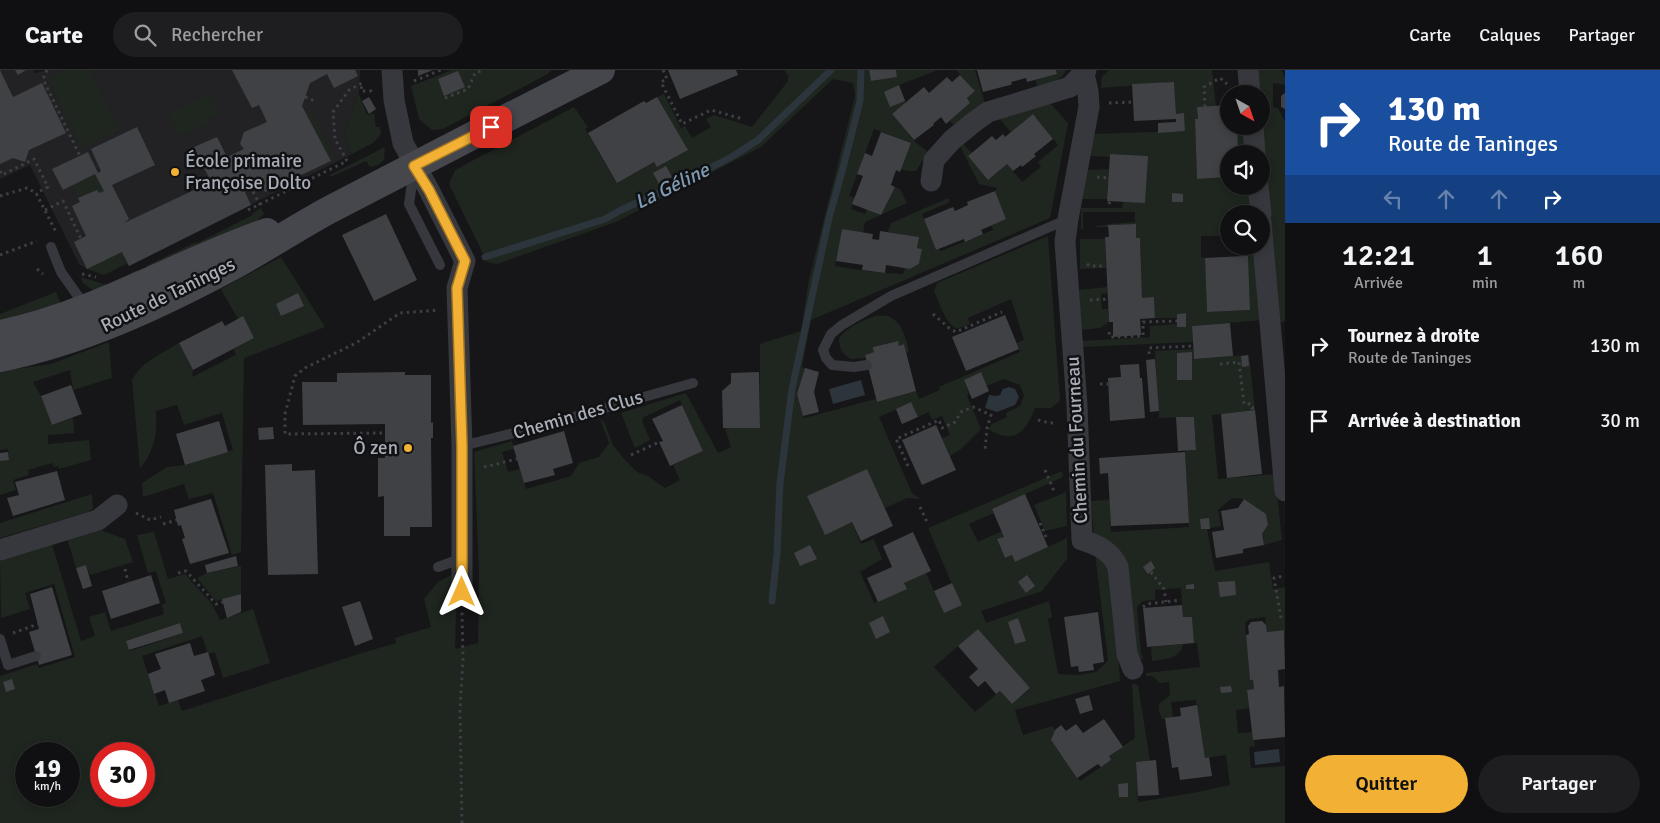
<!DOCTYPE html>
<html lang="fr">
<head>
<meta charset="utf-8">
<style>
	body { margin:0; font-family:Signika,sans-serif; background:#1e1e20; color:#f1f3f6; height:100vh; display:flex; flex-direction:column; font-size:19px; white-space:nowrap }
	* { box-sizing:border-box; margin:0 }
	p { font-size:16px; color:#9c9d9f }
	.icon { flex:none; width:28px; height:28px; fill:none; stroke:currentColor; stroke-width:2; stroke-linecap:round; stroke-linejoin:round }
	.map { position:relative; flex:1; overflow:hidden }
	.panel { display:flex; flex-direction:column; background:#101012; width:375px }
	.panel>* { flex:none }
	.hud { background:#1a4fa0; color:#fff; overflow:hidden }
	.needle { width:32px; rotate:140deg }
	.tools { position:absolute; left:1220px; top:15px; display:grid; gap:10px }
	.tools a { display:grid; place-items:center; width:50px; height:50px; border-radius:50%; background:#101012; box-shadow:0 2px 8px #0003,0 0 0 1px #303032; font-size:25px }
	.speed { position:absolute; left:15px; top:672px; display:flex; gap:10px; font-size:25px; font-weight:700; text-align:center }
	.speed>* { display:grid; place-content:center; width:65px; height:65px; border-radius:50%; background:#101012; box-shadow:0 2px 8px #0003,0 0 0 1px #303032; line-height:1 }
	.speed small { font-size:12px; font-weight:400 }
	.speed .limit { border:8px solid #d22; background:#fff; color:#111 }
	.pin { position:absolute; display:grid; place-items:center; width:42px; height:42px; color:#fff; margin:-21px; border-radius:10px; box-shadow:0 2px 8px #0006 }
	.me { position:absolute; width:55px; margin:-28px; rotate:0deg; stroke-linejoin:round; filter:drop-shadow(0 0 4px #0008) }
	.turn { display:flex; align-items:center; gap:18px; height:105px; padding:0 20px; font-size:22px }
	.turn .icon { width:65px; height:65px; stroke-width:2.5 }
	.turn b { display:block; font-size:35px; line-height:42px }
	.lanes { display:flex; align-items:center; height:48px; padding:0 20px; background:#0003; justify-content:center; gap:25px; direction:ltr }
	.lanes .off { opacity:.35 }
	.eta { display:flex; justify-content:space-evenly; align-items:center; height:85px; text-align:center }
	.eta b { font-size:30px; font-weight:600; line-height:35px }
	.cta { display:flex; gap:10px; margin-top:auto; padding:10px 20px }
	.cta a { flex:1; height:58px; border-radius:30px; background:#f2b134; color:#111; font-size:20px; font-weight:600; line-height:58px; text-align:center }
	.cta a+a { background:#1e1e20; color:#f1f3f6 }
	ul { padding:0; list-style:none }
	li { display:flex; align-items:center; gap:15px; height:75px; padding:0 20px }
	li div { flex:1 }
	li b { display:block; font-size:19px }
	li em { font-style:normal }
	header { display:flex; align-items:center; gap:30px; box-sizing:border-box; height:70px; padding:0 25px; background:#101012; border-bottom:1px solid #303032 }
	header strong { font-size:24px }
	nav { display:flex; gap:28px; margin-inline-start:auto; font-size:18px }
	.search { width:350px; height:45px; background:#1e1e20; display:flex; align-items:center; gap:12px; box-sizing:border-box; padding:0 18px; border-radius:28px; color:#9c9d9f; font-size:19px }
	main { display:flex; flex:1; min-height:0 }
	.map>svg:first-child { display:block }
</style>
</head>
<body>
<header>
<strong>Carte</strong>
<div class="search"><svg class="icon" aria-label="search" viewBox="0 0 24 24"><circle cx="10" cy="10" r="6"/><path d="M15 15l6 6"/></svg>Rechercher</div>
<nav><a>Carte</a><a>Calques</a><a>Partager</a></nav>
</header>
<main>
<div class="map">
<svg width="1285" height="753" viewBox="0 0 1285 753">
	<rect width="100%" height="100%" fill="#161618"/>
	<path fill="#222225" d="M0,0H33L35,3L48,0H360L359,24L356,28L344,67L352,84L129,196L122,183L87,199L79,194L30,95L0,109Z"/>
	<path fill="#1e261f" fill-rule="evenodd" d="M66,0H90L118,60L81,78L48,8Z
		M452,0H552L546,5L443,59L432,60L419,49L411,16Z
		M784,0H869L871,11L897,7L896,0H938L899,15L906,33L892,44L914,71L928,82L916,101H907L901,99L911,73L874,59L849,126L855,128L851,139L865,144L867,139L881,145L895,117L900,119L907,133L865,152L863,163L842,159L835,196L873,202L903,204L905,198L910,199L919,194L922,179L917,178L918,167L888,162L891,153L948,128L950,132L922,144L936,180L939,179L941,181L993,160L991,155L1006,149L995,121L997,118L979,114L960,76L963,74L972,83L968,86L988,110L1007,94L1022,112L1041,97L1038,92L1058,75L1033,44L1011,62L998,47L1049,32L1068,53L1050,148L811,250L802,297L805,298L797,324L804,348L876,329L877,332L916,321L919,329L940,320L939,317L1020,282L1017,273L1024,270L1011,229L968,248L970,254C966,255 962,258 958,258C947,258 938,230 934,221L937,213L1048,166L1060,331L1051,338H1035C1025,363 1015,375 988,359L992,354L1007,347L1006,343L1020,336L1024,326L1020,315L1004,309L987,316L981,302L964,310L969,324L967,326L981,359L961,379L950,386L942,368L950,365L942,346L932,350L929,342L918,347L911,333L879,347L912,423L921,429L907,428L885,438L867,399L808,426L825,464L852,452L861,474L874,469L882,489L860,502L874,533L906,519L904,513L926,503L944,543L961,535L928,458L1062,401L1063,407L992,439L994,443L969,454L978,472L1002,461L1004,467L997,470L1005,488L1012,485L1015,492L1067,468V489L1042,521L981,541L986,553L1049,531L1052,547L1048,549L1058,604L1078,605L1096,602L1108,591L1095,483L1112,500L1120,611L1015,640L1023,665L1052,656L1055,660L1051,670L1080,711L1111,690L1109,686L1135,668L1132,613L1138,615L1150,691L1136,692L1138,732L1198,722L1230,715L1226,685L1205,688L1196,630L1171,632L1173,647L1162,649L1159,641V634L1170,625L1169,612L1160,613L1152,606H1146V603L1200,597L1197,573H1194L1192,547H1183L1181,518L1155,520V530L1143,531L1137,537L1141,583L1144,591L1134,582L1128,502L1094,466L1091,431L1110,430L1111,462L1189,457L1185,382L1186,381L1196,380L1194,347L1159,348L1155,281L1193,279L1194,289L1249,285L1255,340L1212,345L1218,409L1275,404L1282,470L1264,475L1262,464L1268,455L1266,444L1244,429L1232,428L1218,440L1221,456L1207,459L1215,501L1269,492L1273,519L1285,517V569L1284,560L1267,562L1265,547L1249,549L1245,553L1250,610H1253L1254,619L1247,620L1249,638L1236,640L1238,663L1252,662L1253,670H1254L1255,676L1249,677L1251,698L1285,696V753H0V606L37,594L39,598L75,587L54,514L25,523L30,539L1,548L0,488L51,471L81,571L95,566L89,547L105,542L111,561L164,544L162,534L166,533L156,501L148,503L137,465L154,462L168,509L185,504L212,534L220,550L253,539L270,593L223,608L215,582L208,584L202,566L142,586L159,636L178,630L182,641L362,583L396,573L395,568L431,557L424,529L438,512L457,502L455,579L478,573L479,503L474,382L512,371L514,379L502,382L508,402L520,399L526,419L571,406L579,393L599,387L609,373L600,349L604,352L613,375L624,389L637,402L648,406L665,418L680,410L673,395L703,381L680,330L644,347L642,351L650,370L635,378L621,343L686,323L718,383L731,377L725,358H760V274L801,261L809,209L855,26L853,13L833,9L761,77L616,152L497,194L487,192L449,114L455,100L574,37L588,57L585,59L617,113L654,92L658,97L687,80L657,27L664,24L681,58L685,56L692,68L711,57L706,49L714,45L752,57L788,11V5ZM180,553L183,563L130,581L126,571ZM978,559L1030,619L1012,634L1000,621L975,642L934,597ZM26,684H69V726H26ZM101,684H144V726H101Z
		M956,0H975L985,34L954,55L950,51L970,33L967,28L975,21Z
		M1056,0H1066C1062,11 1048,13 1038,17L1035,10L1057,4Z
		M1109,0H1212L1216,36L1198,37V49H1195L1197,109L1229,107V116H1250L1252,144H1229V166H1201V187L1205,188L1207,242L1250,240L1248,186H1244L1257,181L1263,250L1192,256L1193,272L1082,277V271L1150,267V256L1177,254L1178,257H1186L1185,243L1177,244V248H1155L1154,228H1142L1140,168H1136V154L1109,155L1108,157H1095V156L1106,155L1108,154L1135,152V142H1083V159H1081V138H1122L1123,132H1145L1147,86L1110,84V87L1089,86L1092,64L1185,61L1184,44H1176L1174,12L1101,18L1102,7Z
		M1255,0H1281L1285,7V15L1273,13V37L1278,38L1285,52V251L1279,253L1261,56V24H1258Z
		M209,24L217,44L208,48L210,53L189,63L187,61L178,66L169,42Z
		M359,24L366,43L369,45L374,43L376,57H380L381,64L373,73L352,84L344,67L356,28Z
		M305,40L314,45L335,89L331,91Z
		M1235,56H1245L1247,84H1237Z
		M385,77L384,90L378,95L370,97L366,91L331,107L330,105Z
		M1109,99L1107,129H1082L1087,100Z
		M95,104L104,121L99,123L97,120L78,128L72,116Z
		M261,138L264,144L244,163L147,199L146,196L194,173H197L251,146L253,143Z
		M1080,169H1105L1106,198L1080,199Z
		M122,182L128,193L104,205L87,199Z
		M281,187L325,257L244,288L241,482L232,485L213,423L189,429L184,414L143,427L142,413L167,397L185,395L233,380L222,343L184,355L177,335L156,341C157,366 155,379 140,399L132,310C141,292 163,283 179,273L193,300L192,307L236,285L234,279L254,268L243,247L238,249L221,219Z
		M137,200L140,208L97,223L83,213L81,207L107,215Z
		M1107,217V223L1101,224L1102,239H1108L1109,252L1100,258L1081,260L1079,220Z
		M56,222L61,235L0,252V244Z
		M875,246C879,246 884,245 887,246C901,249 907,270 909,282L906,283L904,274L899,276L897,271L873,277L874,282L865,285V288L851,289C842,285 839,278 839,268C849,256 861,251 875,246Z
		M109,272L112,308L73,320L70,300L33,312L41,326L52,355L73,348L74,363L48,365V374L89,370L91,390L59,399L58,396L54,397L52,393L28,400L29,405L13,410L16,420L0,425V391L9,389L8,379L0,380V301L51,294Z
		M1066,422L1067,456L1045,461L1034,435Z
		M92,424L93,439L88,442L0,468V453Z
		M98,459L125,469L133,492L90,505L86,495L76,498L67,468Z
		M241,496V524L216,531L197,508L207,503Z
		M1183,574C1180,589 1165,589 1152,591L1151,577Z"/>
	<path fill="#2c353c" d="M861,310L865,325L833,334L829,319Z
		M1009,317L1015,319L1019,327L1015,335L997,342L985,338L989,325L996,326L1000,325L1003,319Z
		M1279,679L1280,692L1255,695L1254,682Z"/>
	<g fill="none" stroke-linecap="round" stroke-linejoin="round">
		<path stroke="#2c353c" stroke-width="7" d="M485,187L605,149L621,140L685,111L733,86L758,70L831,0
			M772,531L777,483L780,413L792,319L829,148L843,98L860,31L861,0"/>
	</g>
	<path fill="#404145" d="M0,0L13,27L42,13L66,63L29,80L25,92L13,88L0,94Z
		M15,0H26L18,5Z
		M232,0H355L358,6L334,18L327,4L310,13L302,36L331,91L265,122L260,112L250,116L244,120L251,135L129,196L122,182L87,199L74,172L86,166L72,136L80,132L78,128L97,120L99,123L104,121L95,104L63,120L52,99L88,82L98,103L101,101L91,79L137,57L155,95L112,115L129,149L124,153L211,112L194,77L217,67L227,87L244,79L240,74L244,62L267,52L259,35L252,38Z
		M418,0H433L418,6Z
		M668,0H736L738,5L680,29Z
		M869,0H896L897,7L871,11Z
		M977,0H1056L1057,4L1027,12L1026,8L1011,12L1012,14L1010,15L983,22Z
		M458,1L465,17L444,26L438,9Z
		M960,5L975,21L967,28L970,33L946,54L941,47L933,54L934,55L914,70L892,44L924,17L929,23L947,7L952,12Z
		M1174,12L1176,44L1184,43L1185,61L1158,63V53L1176,52V49L1134,51L1132,14Z
		M899,15L905,31L890,37L884,22Z
		M1285,23V39L1281,37V26Z
		M369,27L376,39L369,44L362,31Z
		M657,27L688,80L657,97L654,92L617,113L588,63L644,31L646,33Z
		M1229,35V56H1237L1238,84H1229V107L1197,109L1195,49H1198L1197,37Z
		M1033,44L1053,69L1034,84L1036,86L1022,97L1021,95L1013,101L1007,94L988,110L968,86L992,66L996,70L1003,64L1005,67Z
		M881,62L911,73L900,102L896,100L891,115L895,117L881,145L852,134L863,106L857,104L865,83L872,86Z
		M1110,84L1148,86L1145,133L1107,131Z
		M666,96L672,107L659,114L653,103Z
		M995,121L1006,149L981,160L983,164L965,172L964,169L936,180L924,149L953,137L955,141L968,135L967,132Z
		M1172,123L1183,124V132H1172Z
		M386,144L417,210L374,231L342,165Z
		M1136,154V168H1140L1142,228L1154,227L1155,248L1140,249L1141,265L1113,267V252H1109L1105,167H1109L1108,155Z
		M842,159L873,164L872,169L879,170L880,161L919,167L917,178L922,179L919,194L910,199L886,195L885,203L862,200L863,195L836,191Z
		M1244,186H1248L1250,240L1207,242L1205,188Z
		M298,223L304,236L281,246L276,234Z
		M1186,243V257H1177V244Z
		M1005,245L1019,279L966,301L952,267Z
		M243,246L254,268L193,300L179,273L222,251L225,256Z
		M1230,253L1233,286L1194,289L1192,256Z
		M898,271L899,276L904,274L916,321L877,332L865,285L874,282L873,277Z
		M1192,282V310H1177V283Z
		M1248,285L1249,296L1242,297L1241,286Z
		M1155,289L1159,341L1150,342L1146,290Z
		M1139,294L1140,308H1142L1145,348L1110,351L1108,308L1121,307L1120,295Z
		M805,298L819,302L814,322L819,342L803,346L797,324Z
		M405,302V305H431V353L433,352V368H431L432,457H410V466H384V426L378,427V388H385V354L303,355L302,312H337V303Z
		M759,302L760,358H723L722,321L731,313V303Z
		M981,302L989,321L972,329L964,310Z
		M71,315L82,344L52,355L41,326Z
		M911,332L918,347L902,354L896,339Z
		M682,335L703,381L670,396L659,372L663,371L652,349Z
		M1255,340L1262,404L1227,408L1221,344Z
		M1176,347H1194L1196,380L1178,381Z
		M219,351L228,382L185,395L176,364Z
		M936,355L956,400L922,415L902,370Z
		M273,357L274,369L259,370L258,358Z
		M564,361L573,393L553,399L555,405L524,413L513,376Z
		M8,382L9,390L0,391V383Z
		M1185,382L1189,453L1111,456L1108,403L1100,404L1099,388Z
		M292,394V401L315,400L318,504L268,505L265,395Z
		M867,399L893,456L861,471L852,452L825,465L807,426Z
		M57,401L65,430L13,446L7,428L19,425L15,412Z
		M1025,424L1048,477L1015,492L1012,485L1005,488L997,469L1004,467L992,439Z
		M211,429L229,483L190,494L182,469L185,468L181,455L178,456L174,440Z
		M1244,429L1266,444L1268,455L1262,464L1264,475L1243,479V483L1216,488L1212,462L1224,460L1221,441L1238,438Z
		M1209,448L1210,459H1201L1200,449Z
		M913,462L931,501L904,513L907,519L878,532L867,508L892,497L883,476Z
		M810,475L817,489L800,496L794,483Z
		M236,486L238,496L207,503L205,495Z
		M1151,491L1155,498L1148,504L1143,497Z
		M86,495L92,516L83,519L76,498Z
		M151,505L160,533L111,549L102,521Z
		M1027,505L1035,516L1026,523L1018,512Z
		M1235,511L1236,525L1220,527L1218,512Z
		M952,513L962,535L944,543L934,521Z
		M1194,514V519H1186V515Z
		M52,517L72,585L39,595L29,562L39,559L30,524Z
		M241,524V542L227,548L222,529Z
		M360,531L373,569L355,576L342,537Z
		M1182,535L1183,547H1192L1194,573L1147,577L1143,538Z
		M1098,542L1104,592L1093,594L1094,600L1079,602L1078,596L1071,597L1064,547Z
		M883,546L890,562L876,569L869,553Z
		M1018,548L1026,571L1015,574L1008,552Z
		M1262,551L1266,555L1267,562L1284,560L1285,599L1278,600L1279,617L1284,616L1285,667L1253,670L1247,620L1254,619L1253,610H1250L1246,565L1249,564L1248,556L1251,552Z
		M180,553L183,563L129,580L126,571Z
		M978,559L1030,618L1012,634L1000,621L996,624L985,611L978,617L969,607L978,599L958,576Z
		M190,573L194,586L208,582L215,605L201,610L205,621L169,633L165,620L154,624L148,604L161,599L155,584Z
		M12,609L15,619L6,622L3,612Z
		M1231,616L1232,622L1221,623L1220,617Z
		M1089,625L1093,640L1080,644L1075,629Z
		M1197,635L1205,688L1209,687L1212,706L1180,710L1178,697L1172,698L1165,648L1181,646L1180,638Z
		M1104,649L1123,677L1109,686L1111,690L1101,697L1098,694L1077,708L1051,670L1055,660L1061,655L1066,661L1076,654L1083,663Z
		M1156,690L1159,725L1138,726L1136,692Z
		M1128,713V727H1119L1118,714Z"/>
	<g fill="none" stroke-linecap="round" stroke-linejoin="round">
		<path stroke="#3d3f44" stroke-width="3" stroke-dasharray="2.5 4" stroke-linecap="butt" d="M47,0L43,9L80,86
			M663,0L667,9L661,12L682,54L711,40L743,49
			M414,11L441,0
			M305,27L315,31
			M445,28L468,19L475,3L484,0
			M1109,33L1133,32
			M1205,37L1204,17L1220,8L1227,14
			M0,101L2,105L34,89L48,117L36,123
			M1097,107L1108,108
			M250,116L260,135
			M0,126L27,118L36,123L56,162
			M1109,134L1110,131
			M45,140L63,131L81,169
			M248,140L347,91L335,69L333,42L349,20L362,13L361,21H371L372,23
			M0,185L37,171
			M1087,194L1090,196H1106
			M37,199L43,204
			M82,204L96,207
			M1090,230L1108,229
			M933,244L949,258L956,262L1002,242
			M1109,262L1110,267L1143,266V252L1177,251
			M873,279L897,274
			M1149,284V278L1193,276
			M1220,294L1239,292L1244,334H1250L1252,338L1256,337
			M1100,314H1108
			M1038,350L1049,353H1055V351
			M382,363L285,364V344L295,306L305,298L356,273L400,243L438,240
			M631,385L659,372
			M908,396L896,369L939,350L942,358L955,352L961,342L973,337L991,345L987,358L985,380
			M484,397L517,389
			M1045,400L1054,421
			M920,437L927,452
			M136,443L150,450L161,447
			M1040,453L1046,467
			M163,454L177,450
			M125,499L128,512
			M1151,502L1164,519L1166,532
			M178,503L186,501L216,534L223,532
			M1143,537L1147,534L1181,530
			M1281,548L1274,508L1284,506
			M13,563L38,554
			M462,753L460,640L463,588L462,542"/>
		<path stroke="#37383d" stroke-width="10" d="M414,99L409,134L440,195
			M51,177L61,202L85,236
			M867,295L854,297L832,295L826,288L823,280L831,264L842,255L891,226L1068,149
			M462,376L542,356L693,313
			M438,497L463,488
			M0,569L8,595L36,586"/>
		<path stroke="#37383d" stroke-width="21" d="M392,0L394,30L403,73L429,120L465,191L457,218L462,376V521
			M1083,0L1088,21L1089,37L1068,149L1065,172L1077,335L1082,470C1098,475 1111,481 1118,497L1127,584L1133,599
			M1248,0L1250,24
			M1253,56L1255,84
			M931,111L934,90L952,70L974,52L988,42L1070,17L1086,0
			M1258,116L1261,144
			M1261,152L1285,421
			M0,480L98,450L117,435"/>
		<path stroke="#45474d" stroke-width="28" d="M0,264C94,245 177,193 267,162
			M0,288C81,272 158,236 231,197C264,179 296,158 329,140C419,93 510,46 601,0"/>
	</g>
	<g fill="none" stroke-linecap="round" stroke-linejoin="round">
		<g stroke="#9d7322" stroke-width="12">
			<path id="route" d="M462,522V376L457,218L465,191L429,120L414,96L491,57"/>
		</g>
		<use href="#route" stroke="#f2b134" stroke-width="9"/>
	</g>
	<g fill="#f2b134" stroke="#111113" stroke-width="2">
		<circle cx="175" cy="102" r="5"/>
		<circle cx="408" cy="378" r="5"/>
	</g>
	<g text-anchor="middle" dominant-baseline="central" stroke-width="5" stroke-linejoin="round" paint-order="stroke">
		<g font-size="19" fill="#a8adb8" stroke="#111113" text-anchor="start">
			<text x="185" y="91">École primaire<tspan x="185" dy="22">Françoise Dolto</tspan></text>
			<text x="398" y="378" text-anchor="end">Ô zen</text>
		</g>
		<g font-size="19" fill="#a8adb8" stroke="#111113">
			<text transform="translate(168 225) rotate(-26)">Route de Taninges</text>
			<text transform="translate(578 345) rotate(-16)">Chemin des Clus</text>
			<text transform="translate(1077 370) rotate(-93)">Chemin du Fourneau</text>
		</g>
		<g font-size="20" font-style="italic" fill="#7f9bb3" stroke="#111113">
			<text transform="translate(672 116) rotate(-26)">La Géline</text>
		</g>
	</g>
</svg>
<div class="tools">
<a><svg class="needle" viewBox="-14 -14 28 28"><path d="M0-13l5 13h-10z" fill="#e53935"/><path d="M0 13l5-13h-10z" fill="#9c9d9f"/></svg></a>
<a><svg class="icon" aria-label="sound" viewBox="0 0 24 24"><path d="M4 9h4l5-4v14l-5-4H4zM17 9q2 3 0 6"/></svg></a>
<a><svg class="icon" aria-label="search" viewBox="0 0 24 24"><circle cx="10" cy="10" r="6"/><path d="M15 15l6 6"/></svg></a>
</div>
<div class="speed"><div>19<small>km/h</small></div><div class="limit">30</div></div>
<div class="pin" style="left:491px;top:57px;background:#d93025"><svg class="icon" aria-label="arrive" viewBox="0 0 24 24"><path d="M6 21V4h12l-3 4 3 4H6"/></svg></div>
<svg class="me" style="left:462px;top:522px" viewBox="-20 -20 40 40"><path d="M0-17L14 15 0 8-14 15z" fill="#f2b134" stroke="#fff" stroke-width="4"/></svg>
</div>
<section class="panel">
<div class="hud">
<div class="turn"><svg class="icon" aria-label="right" viewBox="0 0 24 24"><path d="M7 20v-9h11M14 6l5 5-5 5"/></svg><div><b>130 m</b>Route de Taninges</div></div>
<div class="lanes"><svg class="icon off" aria-label="left" viewBox="0 0 24 24"><path d="M17 20v-9H6M10 6l-5 5 5 5"/></svg><svg class="icon off" aria-label="ahead" viewBox="0 0 24 24"><path d="M12 20V5M6 11l6-6 6 6"/></svg><svg class="icon off" aria-label="ahead" viewBox="0 0 24 24"><path d="M12 20V5M6 11l6-6 6 6"/></svg><svg class="icon" aria-label="right" viewBox="0 0 24 24"><path d="M7 20v-9h11M14 6l5 5-5 5"/></svg></div>
</div>
<div class="eta">
<div><b>12:21</b><p>Arrivée</p></div>
<div><b>1</b><p>min</p></div>
<div><b>160</b><p>m</p></div>
</div>
<ul>
<li><svg class="icon" aria-label="right" viewBox="0 0 24 24"><path d="M7 20v-9h11M14 6l5 5-5 5"/></svg><div><b>Tournez à droite</b><p>Route de Taninges</p></div><em>130 m</em></li>
<li><svg class="icon" aria-label="arrive" viewBox="0 0 24 24"><path d="M6 21V4h12l-3 4 3 4H6"/></svg><div><b>Arrivée à destination</b></div><em>30 m</em></li>
</ul>
<div class="cta"><a>Quitter</a><a>Partager</a></div>
</section>
</main>
</body>
</html>
